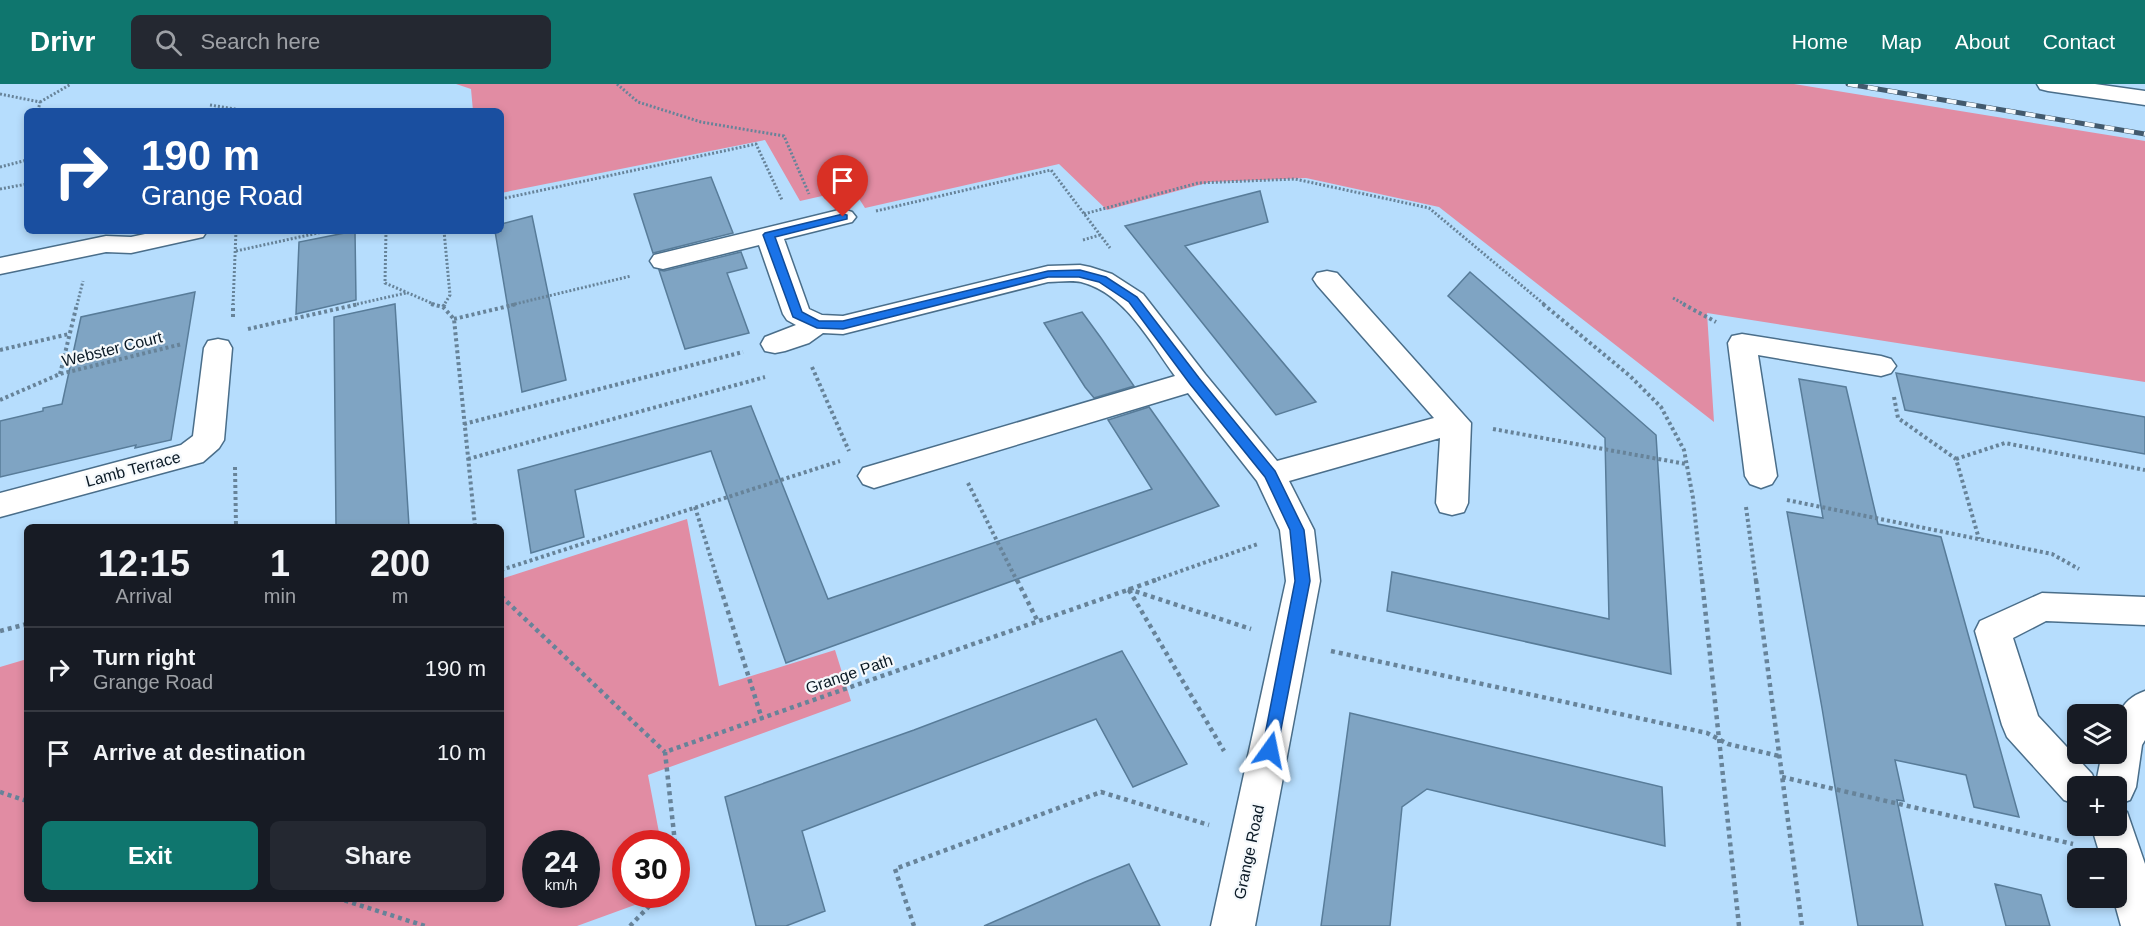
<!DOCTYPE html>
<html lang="en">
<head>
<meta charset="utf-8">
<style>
	body { margin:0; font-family:Helvetica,sans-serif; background:#242831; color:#f1f3f6; height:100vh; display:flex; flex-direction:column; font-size:22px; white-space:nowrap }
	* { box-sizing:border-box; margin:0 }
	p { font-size:20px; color:#9ea1a6 }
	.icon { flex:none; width:33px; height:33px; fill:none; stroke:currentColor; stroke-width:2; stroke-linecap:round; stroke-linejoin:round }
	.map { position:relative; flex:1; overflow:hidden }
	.side { position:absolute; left:24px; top:440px; width:480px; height:378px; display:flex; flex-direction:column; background:#171b24; border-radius:9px; box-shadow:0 3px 9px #0003 }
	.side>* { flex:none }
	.hud { position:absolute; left:24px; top:24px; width:480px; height:126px; border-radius:9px; box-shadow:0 3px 9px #0003; background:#1a4fa0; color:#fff; overflow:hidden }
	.tools { position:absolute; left:2067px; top:620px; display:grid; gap:12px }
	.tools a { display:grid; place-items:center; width:60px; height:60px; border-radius:9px; background:#171b24; box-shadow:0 3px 9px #0003; font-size:30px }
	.speed { position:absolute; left:522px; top:746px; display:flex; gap:12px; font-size:30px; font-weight:700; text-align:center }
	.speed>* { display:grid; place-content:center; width:78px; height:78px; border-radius:50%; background:#171b24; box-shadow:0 3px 9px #0003; line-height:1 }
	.speed small { font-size:15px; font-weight:400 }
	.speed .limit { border:9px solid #d22; background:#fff; color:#111 }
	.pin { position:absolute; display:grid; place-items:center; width:51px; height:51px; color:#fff; margin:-62px -26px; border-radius:50% 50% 50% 0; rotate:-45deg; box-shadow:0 0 6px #0007 }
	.pin .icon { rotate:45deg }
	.me { position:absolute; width:66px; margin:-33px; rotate:12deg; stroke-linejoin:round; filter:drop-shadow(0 0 4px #0008) }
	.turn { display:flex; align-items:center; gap:21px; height:126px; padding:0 18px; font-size:27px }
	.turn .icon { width:78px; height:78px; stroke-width:2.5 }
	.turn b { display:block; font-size:42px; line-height:51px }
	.eta { display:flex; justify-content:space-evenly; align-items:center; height:102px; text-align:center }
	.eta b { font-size:36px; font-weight:800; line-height:42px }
	.primary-button { display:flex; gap:12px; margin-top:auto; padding:12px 18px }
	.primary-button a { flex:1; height:69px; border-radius:9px; background:#0f766e; color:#fff; font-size:24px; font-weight:800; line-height:69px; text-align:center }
	.primary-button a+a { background:#242831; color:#f1f3f6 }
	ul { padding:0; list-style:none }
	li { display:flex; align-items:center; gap:18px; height:84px; padding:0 18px; border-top:2px solid #363941 }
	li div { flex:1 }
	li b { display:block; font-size:22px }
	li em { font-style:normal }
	header { display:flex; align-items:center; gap:36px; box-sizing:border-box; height:84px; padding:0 30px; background:#0f766e; color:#fff }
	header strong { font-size:28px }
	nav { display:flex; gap:33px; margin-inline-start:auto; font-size:21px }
	.search { width:420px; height:54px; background:#242831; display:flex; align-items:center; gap:15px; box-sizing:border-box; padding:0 21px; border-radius:9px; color:#9ea1a6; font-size:22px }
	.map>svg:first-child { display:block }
</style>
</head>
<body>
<header>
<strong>Drivr</strong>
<div class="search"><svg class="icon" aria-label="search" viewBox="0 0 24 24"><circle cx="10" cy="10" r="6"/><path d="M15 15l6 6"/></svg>Search here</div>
<nav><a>Home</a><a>Map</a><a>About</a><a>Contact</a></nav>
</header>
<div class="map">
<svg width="2145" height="842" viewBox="0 0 2145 842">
	<rect width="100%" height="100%" fill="#b6ddfd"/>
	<path fill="#e18ca3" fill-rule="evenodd" d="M456,0H1794L2145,57V298L1707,229L1714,338L1439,123L1306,94L1210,98L1107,126L1059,80L865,124L853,105L800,117L765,56L501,109V27H473L471,5Z
		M687,435L719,602L835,566L851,617L648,691L661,759H626V810H665L577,842H0V583L27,575V814H501V495ZM536,759H586V810H536Z"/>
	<path fill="#7fa4c3" stroke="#587c99" stroke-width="1.5" d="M711,93L733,149L653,169L634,110Z
		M1260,107L1268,138L1185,162L1316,318L1276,331L1125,142Z
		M532,132L566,296L522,308L495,147H501V140Z
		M355,147L356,216L296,230L299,158Z
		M741,168L747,184L727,189L749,249L685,265L659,186L664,187Z
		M1470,188L1656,351L1671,590L1387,527L1392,488L1609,535L1605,354L1448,212Z
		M195,208L171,356L135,364L136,361L0,393V337L43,327V324L62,320L81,233Z
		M395,220L409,442H336L334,233Z
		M1082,228L1101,254L1134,302L1094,314L1085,303L1044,239Z
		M1896,289L2145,333V370L1905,326Z
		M1799,295L1846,303L1878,440L1941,453L2019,733L1974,723L1966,691L1895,676L1904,717L1897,716L1923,842H1858L1822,624L1787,428L1823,434Z
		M751,322L828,515L1152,405L1108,336L1149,323L1219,422L786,579L711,367L575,406L584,453L531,469L518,386Z
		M1122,567L1187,680L1133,703L1096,635L802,747L825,827L786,842H756L725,713L914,646Z
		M1350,629L1662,703L1665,762L1427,705L1402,723L1390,842H1321Z
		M1129,780L1160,842H984L1085,798Z
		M1995,800L2041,811L2050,842H2006Z"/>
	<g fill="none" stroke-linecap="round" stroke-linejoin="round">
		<g stroke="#4a6e8a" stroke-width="3">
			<path id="minor" d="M2037,0H2095L2145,7V21L2048,7L2040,5Z
				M843,125L852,128L856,133L852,138L784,155L809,225L822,231L843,232L1048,182L1080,181L1090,183L1112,190L1143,210L1205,290L1277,377L1434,334L1317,201L1313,195L1317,189L1327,187L1337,189L1471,339L1468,419L1464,428L1452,431L1440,428L1436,419L1440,354L1289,397L1314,446L1320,497L1255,842H1211L1286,497L1280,446L1257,397L1188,309L874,404L863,400L858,392L863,384L1175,292C1150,258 1125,209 1081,198C1071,196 1058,198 1048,198L843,250L823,249L809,259L785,267L775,269L765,267L761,260L765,253L796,241L787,236L783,230L759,161L663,185L654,183L650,177L654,171Z
				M159,147H207L203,153L131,169L106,168L0,190V174L106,152L131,153Z
				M1742,250L1881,272L1891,275L1896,282L1891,289L1881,292L1758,271L1777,392L1772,400L1761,404L1750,400L1745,392L1728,259L1732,252Z
				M218,255L228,257L232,264L224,356L219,364L203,378L0,433V409L181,361L193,352L204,264L208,257Z
				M2042,509L2145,513V541L2046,537L2013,554L2038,632L2092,690L2096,699L2102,669H2116C2116,641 2114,618 2145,607V656L2142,661L2136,703L2130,716L2116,721V702H2078V721L2064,716L2007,653L2002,641L1975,547L1980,537Z
				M2116,724L2127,728L2145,780V842H2121L2113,813H2116V774H2101L2091,741H2116Z"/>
		</g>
		<path stroke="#678399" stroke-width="3" stroke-dasharray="2 2" stroke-linecap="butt" d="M617,0L638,18L701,38L784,52L809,110
			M0,10L40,18L38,27
			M40,18L71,0
			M210,21L247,27
			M0,83L27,76
			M0,105L27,100
			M501,115L756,60L782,116
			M876,127L1051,86L1110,164
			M1084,130L1198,99L1295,95L1429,124L1545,221
			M386,147L385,199L436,221
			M444,147L450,211L444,221
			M1083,156L1100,151
			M236,167L327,147
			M1673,214L1686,221
			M77,221L83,197
			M233,221L236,147
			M353,221L406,209
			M511,221L631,192"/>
		<path stroke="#678399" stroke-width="4" stroke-dasharray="3 3" stroke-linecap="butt" d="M431,220L443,223L454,235L475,442
			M1543,220L1630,292L1661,323L1684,366L1693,414L1702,497
			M1683,220L1716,238
			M443,223L445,220
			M233,233V220
			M454,235L517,220
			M248,245L359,220
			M0,266L69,250
			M812,283L849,367
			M60,290L77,220
			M1894,313L1898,334L1956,375L1979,455
			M0,316L60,290L182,260
			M464,340L743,268
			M1493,345L1686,380
			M468,375L765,293
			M1956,375L2005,359L2145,386
			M235,383L236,442
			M968,399L1017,497
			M1787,416L2052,470L2079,485
			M695,423L718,497
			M1746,423L1756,497
			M501,486L840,377
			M1152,497L1258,460"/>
		<path stroke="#678399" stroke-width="4.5" stroke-dasharray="4 4" stroke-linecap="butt" d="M718,496L762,635
			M1017,496L1038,538
			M1702,496L1739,842
			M1756,496L1802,842
			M1128,505L1251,545
			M1129,506L1224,667
			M501,512L665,668
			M0,547L27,540
			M1331,567L1707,649L1728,660L1779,672
			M1782,693L2073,760
			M0,708L27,717
			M675,759L665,668L1156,496
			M676,769L679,792L676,794
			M337,814L425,842
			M630,842L661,810
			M914,842L895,785L1101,708L1209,741"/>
		<use href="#minor" fill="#fff" fill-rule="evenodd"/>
		<g stroke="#435a6d" stroke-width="5">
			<path id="rail" d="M1848,0L2145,50"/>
		</g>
		<use href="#rail" stroke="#f5f9fc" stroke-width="4" stroke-dasharray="10" stroke-linecap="butt"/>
	</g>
	<path fill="#1a73e8" stroke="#114b97" stroke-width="1.5" d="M843,130L847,131V135L775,153L802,228L819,237H843L1048,187L1080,186L1106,193L1137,213L1199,294L1275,387L1304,446L1310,497L1276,671L1270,673L1265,671L1262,666L1295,497L1290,446L1265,393L1190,300L1129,218L1099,198L1079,193H1048L843,245L817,244L793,233L763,151L765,149Z"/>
	<g text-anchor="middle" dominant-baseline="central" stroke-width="4.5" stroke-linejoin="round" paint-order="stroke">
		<g font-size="16" fill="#0a1925" stroke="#f5f9fc">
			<text transform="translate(112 265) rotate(-14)">Webster Court</text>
			<text transform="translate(133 385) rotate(-15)">Lamb Terrace</text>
			<text transform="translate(849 590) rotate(-19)">Grange Path</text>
			<text transform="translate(1249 768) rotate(-78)">Grange Road</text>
		</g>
	</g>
</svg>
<div class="tools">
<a><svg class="icon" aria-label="layers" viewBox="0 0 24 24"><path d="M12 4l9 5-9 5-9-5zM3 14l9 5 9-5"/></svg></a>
<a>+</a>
<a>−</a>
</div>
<div class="speed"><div>24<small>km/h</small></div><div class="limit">30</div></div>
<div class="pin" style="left:843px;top:133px;background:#d93025"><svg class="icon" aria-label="arrive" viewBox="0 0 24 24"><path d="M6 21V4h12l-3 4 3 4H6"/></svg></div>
<svg class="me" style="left:1270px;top:666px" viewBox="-20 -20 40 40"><path d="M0-17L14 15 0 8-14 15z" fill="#1a73e8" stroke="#fff" stroke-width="4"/></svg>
<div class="hud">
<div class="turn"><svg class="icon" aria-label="right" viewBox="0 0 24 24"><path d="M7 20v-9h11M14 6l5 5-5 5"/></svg><div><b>190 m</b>Grange Road</div></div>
</div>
<section class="side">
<div class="eta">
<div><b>12:15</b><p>Arrival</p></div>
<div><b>1</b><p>min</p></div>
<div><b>200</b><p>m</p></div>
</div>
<ul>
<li><svg class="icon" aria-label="right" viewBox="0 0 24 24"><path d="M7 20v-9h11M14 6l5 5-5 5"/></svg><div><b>Turn right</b><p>Grange Road</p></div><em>190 m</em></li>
<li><svg class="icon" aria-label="arrive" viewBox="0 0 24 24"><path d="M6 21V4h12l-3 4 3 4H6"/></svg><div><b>Arrive at destination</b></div><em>10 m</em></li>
</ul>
<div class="primary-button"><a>Exit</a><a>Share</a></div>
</section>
</div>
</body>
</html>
